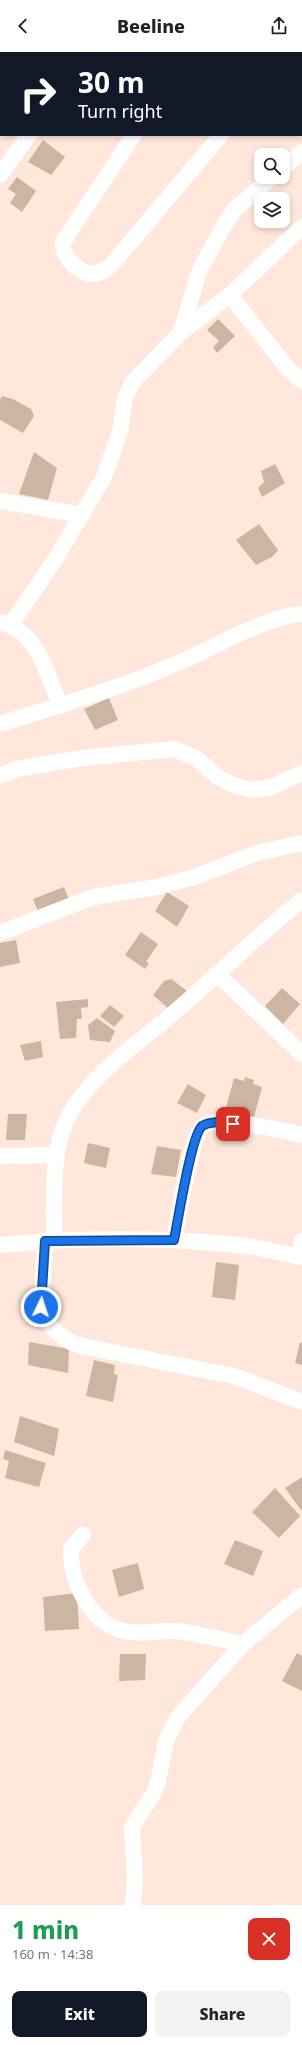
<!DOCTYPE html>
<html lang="en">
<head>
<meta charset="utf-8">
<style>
	body { margin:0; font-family:"Noto Sans",sans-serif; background:#f2f2f2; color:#222; height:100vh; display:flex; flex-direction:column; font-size:15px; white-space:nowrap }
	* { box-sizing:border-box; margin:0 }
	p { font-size:13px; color:#767676 }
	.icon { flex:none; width:22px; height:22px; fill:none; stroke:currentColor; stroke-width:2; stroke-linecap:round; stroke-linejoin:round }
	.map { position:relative; height:1853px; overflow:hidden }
	.details { display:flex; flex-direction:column; background:#fff; flex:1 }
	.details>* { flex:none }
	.top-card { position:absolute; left:0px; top:0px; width:302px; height:84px; box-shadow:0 2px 6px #0003; background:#111827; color:#fff; overflow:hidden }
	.buttons { position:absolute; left:254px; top:96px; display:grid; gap:8px }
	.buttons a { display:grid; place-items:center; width:36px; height:36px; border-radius:8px; background:#fff; box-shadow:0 2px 6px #0003; font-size:20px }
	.pin { position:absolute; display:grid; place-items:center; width:34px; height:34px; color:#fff; margin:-17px; border-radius:8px; box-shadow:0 2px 6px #0006 }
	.me { position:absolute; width:44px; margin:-22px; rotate:4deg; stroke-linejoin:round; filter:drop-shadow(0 0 3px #0008) }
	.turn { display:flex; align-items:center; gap:14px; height:84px; padding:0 12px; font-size:18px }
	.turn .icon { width:52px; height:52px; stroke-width:2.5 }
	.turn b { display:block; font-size:28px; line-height:34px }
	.round { display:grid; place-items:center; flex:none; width:42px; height:42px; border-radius:8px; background:#f2f2f2 }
	.summary { display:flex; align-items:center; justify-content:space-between; height:68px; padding:0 12px }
	h1 { font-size:24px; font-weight:800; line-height:30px; color:#1e9e55 }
	.action { display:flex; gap:8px; margin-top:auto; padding:8px 12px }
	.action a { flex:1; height:46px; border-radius:8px; background:#111827; color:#fff; font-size:16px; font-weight:800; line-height:46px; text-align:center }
	.action a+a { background:#f2f2f2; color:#222 }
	header { display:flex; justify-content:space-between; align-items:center; height:52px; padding:0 12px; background:#fff; font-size:18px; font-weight:800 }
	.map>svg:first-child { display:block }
</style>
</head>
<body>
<header><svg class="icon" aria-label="back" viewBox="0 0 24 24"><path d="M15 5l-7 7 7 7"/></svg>Beeline<svg class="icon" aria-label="share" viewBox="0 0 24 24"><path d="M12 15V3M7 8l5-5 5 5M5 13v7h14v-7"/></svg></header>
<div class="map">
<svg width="302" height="1853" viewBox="0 0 302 1853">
	<rect width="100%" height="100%" fill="#ffe7dc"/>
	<path fill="#cab6a1" d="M43,88L65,105L51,123L28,110Z
		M17,125L36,139L22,160L10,151L16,142L8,137Z
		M218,267L235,284L217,301L213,295L219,289L207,278Z
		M2,344L13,347L31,357L34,364L23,381L0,368V348Z
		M34,400L57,416L48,448L19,442Z
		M275,412L285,431L262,445L258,436L264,430L261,419Z
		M259,472L278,498L272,505L256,513L236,488Z
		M109,646L118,668L95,678L84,657Z
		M64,835L70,850L39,862L33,847Z
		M167,840L189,854L177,875L155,859Z
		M141,880L158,892L146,910L149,911L145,917L125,903Z
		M16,888L20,911L0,915V891Z
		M171,927L190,941L170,958L153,943L164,929Z
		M282,936L300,952L283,972L265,954Z
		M88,947V955L81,956L82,967H77L76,986L60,987L56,950Z
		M110,953L124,964L114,975L100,964Z
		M97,966L115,979L110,990L90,988L88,973Z
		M41,989L43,1005L25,1009L20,993Z
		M245,1025L254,1028L253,1032L262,1035L254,1065L226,1056L234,1026L244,1029Z
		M188,1032L206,1043L197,1061L177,1051Z
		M8,1062H27L25,1088H6Z
		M88,1091L110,1096L106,1116L84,1111Z
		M157,1094L181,1098L176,1125L151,1122Z
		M216,1210L239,1213L235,1248L212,1245Z
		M29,1290L69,1297L68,1321L28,1313Z
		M300,1290L302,1291V1313L295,1311Z
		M94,1308L115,1313L114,1322L118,1323L113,1350L86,1344Z
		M20,1364L59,1377L54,1404L14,1390Z
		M5,1398L46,1411L39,1435L5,1426L9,1409L3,1407Z
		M302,1425V1457L301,1458L285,1436Z
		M275,1436L300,1464L279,1486L252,1460Z
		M235,1488L263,1499L253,1524L224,1512Z
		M138,1511L144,1537L119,1545L112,1518Z
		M77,1541L79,1577L45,1579L43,1545Z
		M297,1601L302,1604V1639L282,1629Z
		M120,1602H146L145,1628L119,1629Z"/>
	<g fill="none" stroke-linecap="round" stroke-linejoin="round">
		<path stroke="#fff" stroke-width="16" d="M70,0L79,1
			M6,1L7,0
			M301,20H302
			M134,83L63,190C61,204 80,223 94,222C101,221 108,216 113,211L221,83
			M283,116L302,100
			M0,123L29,83
			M230,243L289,318L302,329
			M181,280L199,220L224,173L234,158L272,125
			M0,449L82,463
			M0,570C36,577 48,623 60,654
			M11,572L55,508L104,425L120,380L125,346L132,331L181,280L230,243L302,175
			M0,672C60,653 121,636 178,611C213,596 266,564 302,562
			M0,724L16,717L82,706L174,697L196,706L218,725L233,733L253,738L271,735L302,721
			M0,881L93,845L157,835L194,825L257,801L302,791
			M217,922L302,1002
			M0,1104L57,1103
			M54,1188C54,1152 51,1097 68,1065C91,1022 134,995 170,964C215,926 256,884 302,848
			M174,1188C178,1169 191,1083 203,1074C216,1063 285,1079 302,1083
			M45,1189L41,1255L46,1267L54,1278L63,1285L74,1292L106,1299L234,1324L302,1350
			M0,1193C79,1185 160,1185 239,1193C260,1196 281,1201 302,1205
			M300,1204L302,1189
			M83,1483L71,1497C69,1528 91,1572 124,1579C141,1583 159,1578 176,1579C198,1581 221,1588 243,1592
			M133,1853L135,1826L132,1775L154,1741L158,1730L166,1689L178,1665L243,1592L302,1543"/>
	</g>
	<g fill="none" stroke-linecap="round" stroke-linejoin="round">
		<g stroke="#114b97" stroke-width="10">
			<path id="route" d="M41,1255L45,1189L174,1188C178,1169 191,1084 202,1074C211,1068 223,1071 233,1072"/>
		</g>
		<use href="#route" stroke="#1a73e8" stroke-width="7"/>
	</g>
</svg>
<div class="buttons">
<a><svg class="icon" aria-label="search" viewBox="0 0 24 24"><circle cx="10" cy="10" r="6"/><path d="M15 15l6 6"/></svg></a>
<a><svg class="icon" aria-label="layers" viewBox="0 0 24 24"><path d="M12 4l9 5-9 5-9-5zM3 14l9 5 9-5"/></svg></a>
</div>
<div class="pin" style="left:233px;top:1072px;background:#d93025"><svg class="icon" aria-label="arrive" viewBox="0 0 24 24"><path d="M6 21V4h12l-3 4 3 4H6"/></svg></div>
<svg class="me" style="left:41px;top:1255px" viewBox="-20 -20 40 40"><circle r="17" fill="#1a73e8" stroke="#fff" stroke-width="3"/><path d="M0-11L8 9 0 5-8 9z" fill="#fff"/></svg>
<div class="top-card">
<div class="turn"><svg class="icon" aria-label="right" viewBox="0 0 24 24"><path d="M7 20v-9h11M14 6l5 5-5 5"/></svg><div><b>30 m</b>Turn right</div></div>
</div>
</div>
<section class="details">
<div class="summary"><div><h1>1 min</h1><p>160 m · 14:38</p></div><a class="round" style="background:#d93025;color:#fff"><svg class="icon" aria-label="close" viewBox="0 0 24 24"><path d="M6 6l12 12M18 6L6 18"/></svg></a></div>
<div class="action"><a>Exit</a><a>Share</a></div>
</section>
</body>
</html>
